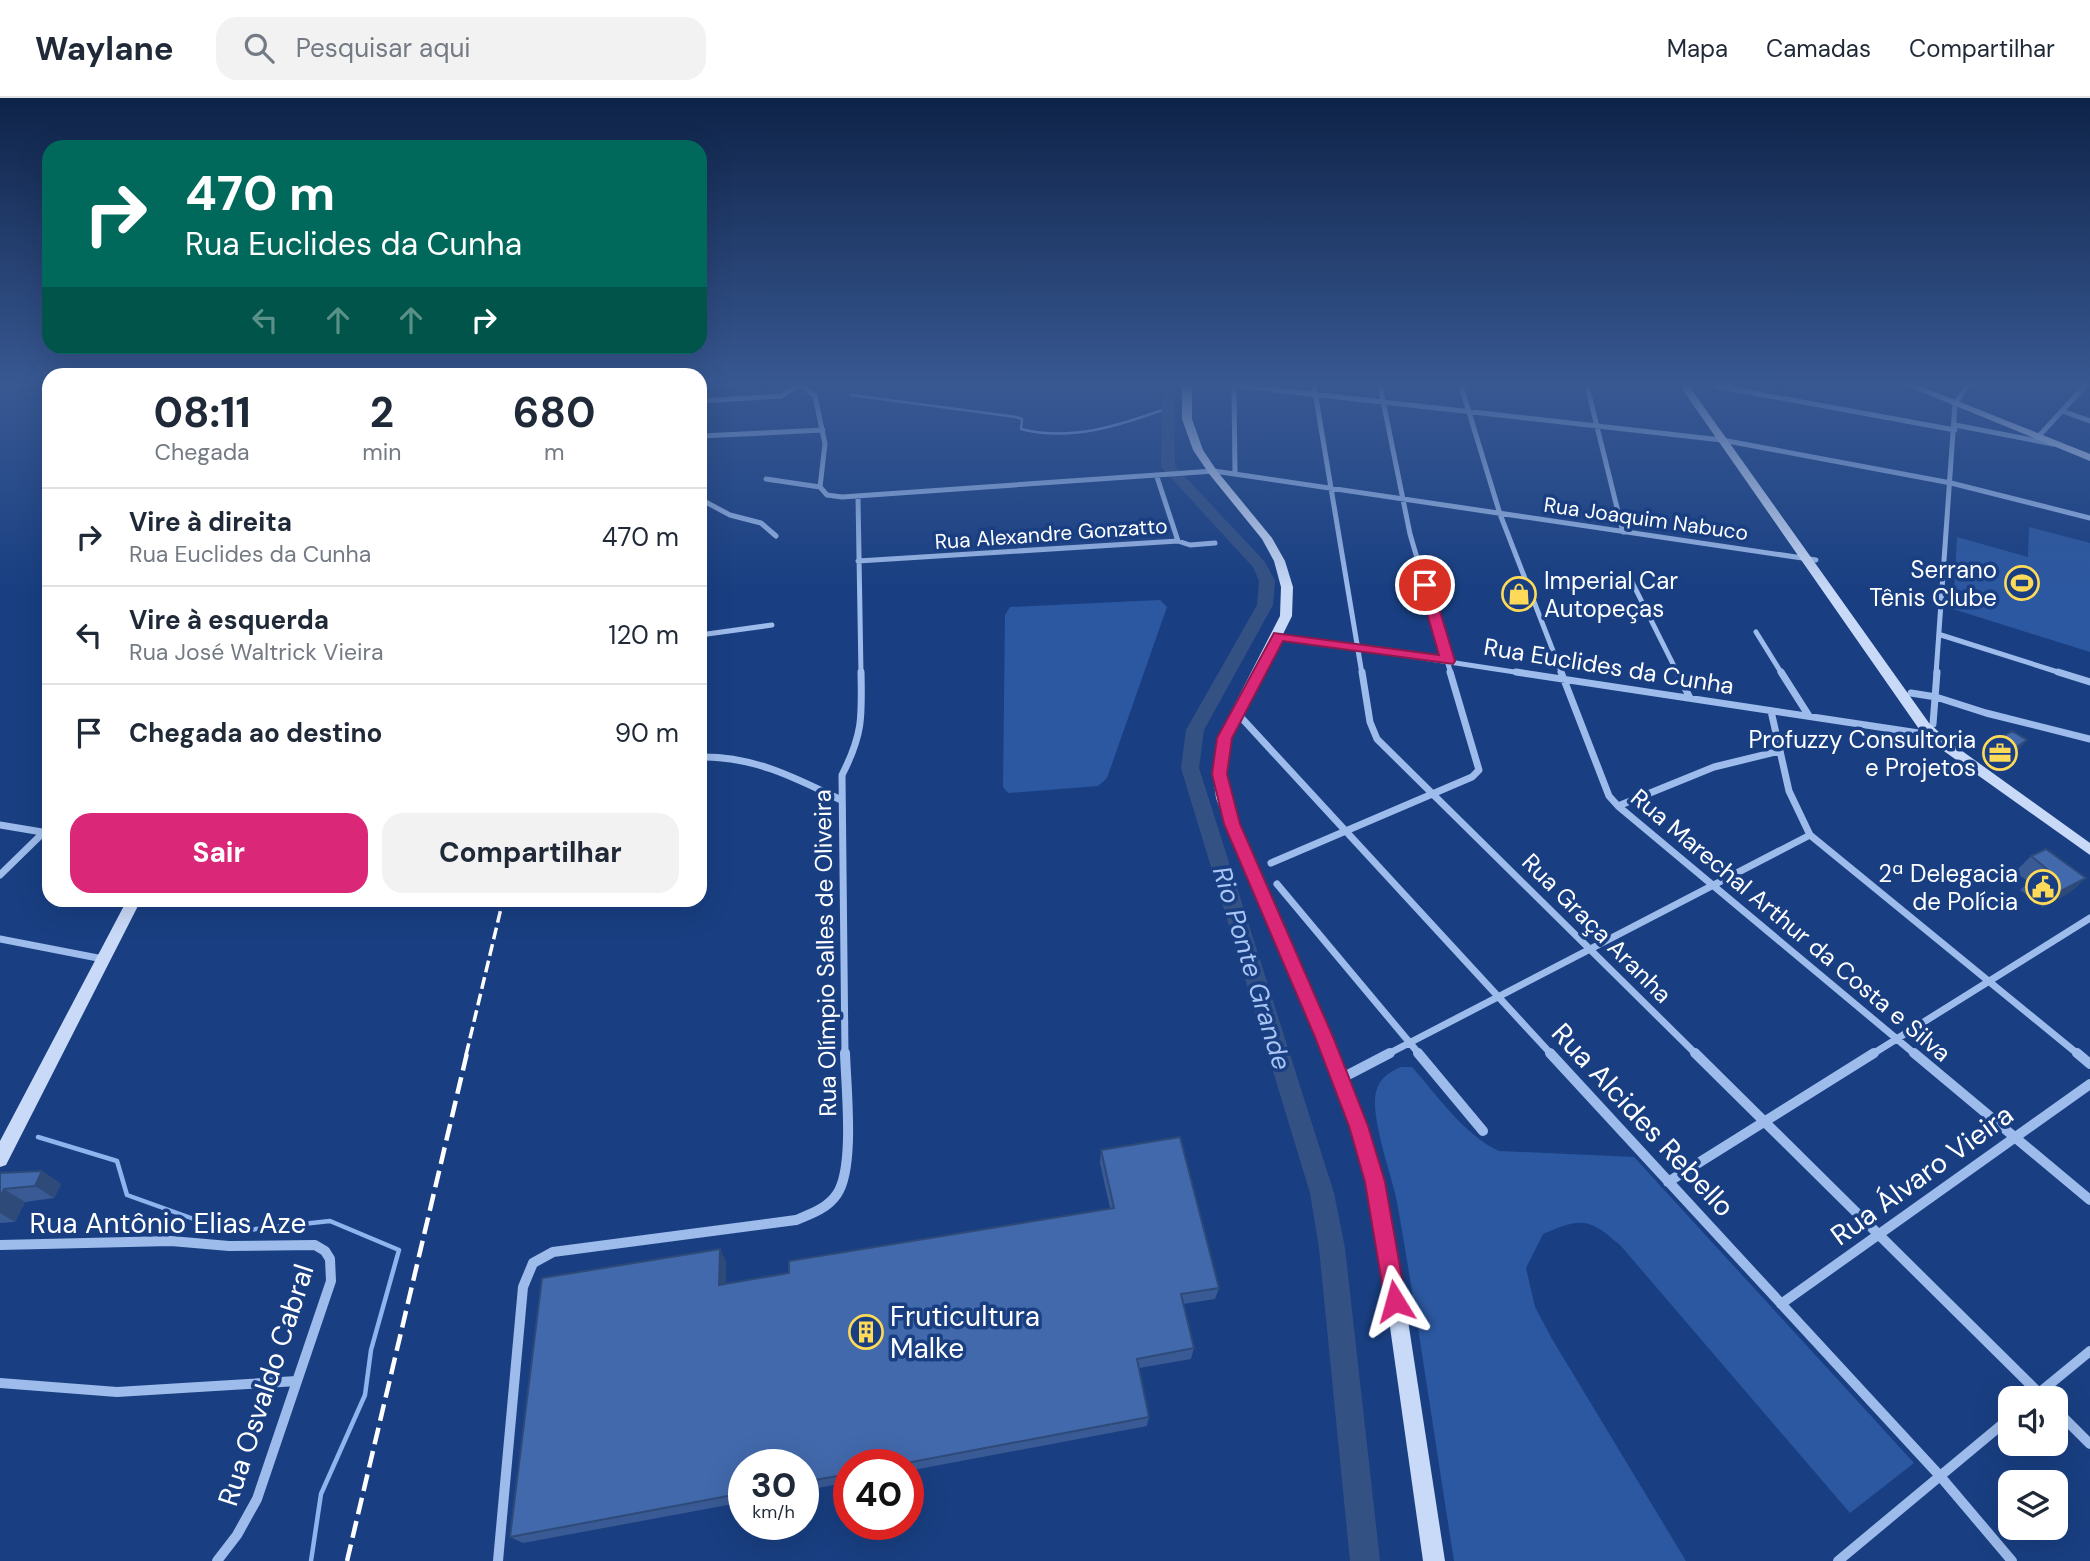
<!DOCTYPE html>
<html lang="pt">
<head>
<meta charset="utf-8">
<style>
	body { margin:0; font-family:"DM Sans",sans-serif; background:#f2f2f3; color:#1f2937; height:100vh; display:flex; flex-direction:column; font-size:26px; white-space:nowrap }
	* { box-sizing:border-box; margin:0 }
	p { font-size:23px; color:#747a83 }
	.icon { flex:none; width:38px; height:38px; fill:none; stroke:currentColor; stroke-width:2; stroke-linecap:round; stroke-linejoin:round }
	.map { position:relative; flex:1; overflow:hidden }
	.sheet { position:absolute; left:42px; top:270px; width:665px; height:539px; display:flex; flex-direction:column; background:#fff; border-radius:21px; box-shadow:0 7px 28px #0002 }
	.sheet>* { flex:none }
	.top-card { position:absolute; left:42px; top:42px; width:665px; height:214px; border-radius:21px; box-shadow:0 7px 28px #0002; background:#00695c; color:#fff; overflow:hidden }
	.controls { position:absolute; left:1998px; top:1288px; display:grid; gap:14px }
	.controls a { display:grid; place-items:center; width:70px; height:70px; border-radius:14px; background:#fff; box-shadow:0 7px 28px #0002; font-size:35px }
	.speed { position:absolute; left:728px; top:1351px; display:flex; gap:14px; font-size:35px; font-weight:700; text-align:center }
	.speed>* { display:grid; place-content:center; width:91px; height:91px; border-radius:50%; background:#fff; box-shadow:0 7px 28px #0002; line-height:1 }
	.speed small { font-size:18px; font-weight:400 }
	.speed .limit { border:10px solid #d22; background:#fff; color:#111 }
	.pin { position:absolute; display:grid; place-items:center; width:60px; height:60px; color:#fff; margin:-30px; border:4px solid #fff; border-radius:50%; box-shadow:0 2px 7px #0007 }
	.me { position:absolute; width:77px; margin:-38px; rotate:352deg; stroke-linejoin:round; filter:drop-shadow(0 0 5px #0008) }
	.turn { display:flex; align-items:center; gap:24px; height:147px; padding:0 28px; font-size:32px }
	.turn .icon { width:91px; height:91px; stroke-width:2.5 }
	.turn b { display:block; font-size:49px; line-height:60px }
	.lanes { display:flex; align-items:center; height:66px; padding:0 28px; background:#0003; justify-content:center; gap:35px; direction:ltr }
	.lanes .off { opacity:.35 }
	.eta { display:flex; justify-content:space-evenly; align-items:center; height:119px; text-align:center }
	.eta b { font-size:42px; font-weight:700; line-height:49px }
	.button { display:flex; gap:14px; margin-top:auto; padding:14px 28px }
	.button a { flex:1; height:80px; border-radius:21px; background:#db2777; color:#fff; font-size:28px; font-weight:700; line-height:80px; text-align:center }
	.button a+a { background:#f2f2f3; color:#1f2937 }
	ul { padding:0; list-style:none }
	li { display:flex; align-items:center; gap:21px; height:98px; padding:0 28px; border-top:2px solid #e0e1e3 }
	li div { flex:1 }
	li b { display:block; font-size:26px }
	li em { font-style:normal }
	header { display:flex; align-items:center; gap:42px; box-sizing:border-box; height:98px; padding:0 35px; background:#fff; border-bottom:2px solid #e0e1e3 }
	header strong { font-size:33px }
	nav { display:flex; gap:38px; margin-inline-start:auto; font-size:24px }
	.search { width:490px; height:63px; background:#f2f2f3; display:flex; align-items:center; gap:18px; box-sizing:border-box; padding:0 24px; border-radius:21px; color:#747a83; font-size:26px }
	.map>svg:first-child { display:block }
</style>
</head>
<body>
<header>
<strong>Waylane</strong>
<div class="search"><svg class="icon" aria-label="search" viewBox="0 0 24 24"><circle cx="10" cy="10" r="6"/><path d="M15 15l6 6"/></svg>Pesquisar aqui</div>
<nav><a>Mapa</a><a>Camadas</a><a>Compartilhar</a></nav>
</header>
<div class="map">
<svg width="2090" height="1463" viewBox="0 0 2090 1463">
	<rect width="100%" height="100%" fill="#193f82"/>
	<path fill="#2c58a1" d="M2029,429L2090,445V554L1953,511L1957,439L2028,459Z
		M1160,502L1167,509L1107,680L1098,688L1008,695L1003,689L1005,517L1010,509Z
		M1401,969H1412C1437,997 1464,1037 1499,1053L1634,1059L1914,1365L1850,1415L1621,1148C1589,1120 1582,1119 1543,1136L1526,1170L1535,1209L1552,1241L1686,1463H1454C1435,1343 1418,1223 1397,1104C1392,1077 1370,1020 1376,994C1379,981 1389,974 1401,969Z"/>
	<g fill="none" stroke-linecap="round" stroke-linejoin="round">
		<path stroke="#8fb4ee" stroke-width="2.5" d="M851,297L1016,319L1022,321L1021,331C1071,344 1121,327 1168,310"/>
		<path stroke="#8fb4ee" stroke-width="4.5" d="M38,1039L117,1063L127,1097L230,1134L330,1123L399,1152L371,1252L365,1297L321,1396L311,1463"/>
		<path fill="#345183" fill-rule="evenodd" d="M1162,288H1174L1175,368L1265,464L1275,483L1273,507L1204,632L1199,670L1334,1095L1345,1150L1380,1463H1350L1319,1150L1310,1095L1181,670L1186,632L1257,507L1259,483L1253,469L1161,369Z"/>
		<path stroke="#9dbbeb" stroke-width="5" d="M802,288L815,298L825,346L820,389
			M1234,288L1235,376
			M1240,288L1722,342L1951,385L2090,420
			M1314,288L1362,576
			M1380,288L1410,436L1451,576
			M1461,288L1500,416L1562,576
			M1587,288L1623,434
			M1715,288L1955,332
			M700,303L781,298L797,288
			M2062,313L2090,323
			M1955,327L2053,346
			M700,338L823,332
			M2037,340L2085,288
			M766,381L820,389L827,397L842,399L1214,373L1816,462
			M858,399L861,576
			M700,401L730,417L761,425L776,438
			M1178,443L1190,447L1215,445
			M858,463L1178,443L1157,379
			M1631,482L1678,576
			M1756,534L1782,576
			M700,537L772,527
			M1941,537L2064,576
			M1279,538L1528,576
			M1936,576L1955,306L1967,288"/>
		<path stroke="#9dbbeb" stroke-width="7" d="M1362,574L1370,624L1377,641L1697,957
			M1516,574L1932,637
			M1561,574L1609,698L1618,708L1916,957
			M1677,574L1690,600
			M1781,574L1809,618
			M2058,574L2090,584
			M1911,595L1936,599L1986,615L2090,641
			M1771,613L1789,693L1810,737L2079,957
			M1237,615L1552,957
			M1933,626L1937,574
			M700,659C753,658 794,679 841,702
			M1618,708L1714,669L1780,653
			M0,727L48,735
			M1271,765L1472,679L1479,672L1450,574
			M0,777L44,734
			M1277,786L1420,957
			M0,841L103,861
			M845,957L842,677C863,636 862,619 861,574
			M1386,957L1810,737
			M1871,957L2090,820"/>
		<path stroke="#9dbbeb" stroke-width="10" d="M1418,955L1483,1033
			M1550,955L1940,1378L2012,1463
			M1695,955L2044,1300
			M1914,955L2090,1102
			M2077,955L2090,966
			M1342,980L1390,955
			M1668,1084L1874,955
			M0,1147L171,1143L229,1148L315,1147L325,1153L330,1161L331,1183L257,1401L237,1437L217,1463
			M1781,1206L2090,986
			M0,1285L117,1294L297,1283
			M2033,1300L2090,1253
			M2056,1312L2090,1346
			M498,1463L523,1189L533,1165L553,1154L796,1122C811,1116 828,1110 837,1096C855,1070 846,989 845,955
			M1838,1463L2011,1319"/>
		<path fill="#c9daf8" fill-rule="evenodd" d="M1182,288H1192V321L1203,352L1217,373L1272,440L1285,463L1293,489L1292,518L1231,641L1227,676L1230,700L1249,752L1350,981L1384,1084L1397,1151L1445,1463H1423L1379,1151L1366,1084L1334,981L1235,752L1216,700L1213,676L1217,641L1280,518L1281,489L1274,463L1262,441L1210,377L1193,352L1182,321Z
			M1680,288H1689L1929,625L1951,645L2090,745V757L1941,651L1919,631Z
			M1907,288H1920L2090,356V363Z
			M127,802H141L6,1067L0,1069V1043Z"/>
		<path stroke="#fff" stroke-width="3.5" stroke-dasharray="12 5" stroke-linecap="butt" d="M466,957L503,802"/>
		<path stroke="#fff" stroke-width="4.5" stroke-dasharray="17 7" stroke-linecap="butt" d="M347,1463L467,955"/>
	</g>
	<path fill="#395a94" d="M2027,642L2018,652L2001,664L1986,654L1995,643Z
		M2031,758L2086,780L2069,795L2043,809L2020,792L2029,784L2015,774Z
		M1101,1052L1219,1190L1215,1201L1183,1206L1194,1250L1191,1261L1139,1270L1149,1319L1147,1328L908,1373V1367H849V1384L803,1393V1367H744V1404L523,1445L510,1439L726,1163V1185L789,1175L1110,1110L1100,1065Z
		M42,1073L61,1086L54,1100L25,1104L15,1124L0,1125V1075Z"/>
	<path fill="#2e4a78" d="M2027,642L2018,652L2001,664L2011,653Z
		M2086,780L2069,795L2043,809L2059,794Z
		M42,1073L61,1086L54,1100L35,1088Z
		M4,1091L25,1104L15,1124L0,1115V1100Z
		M720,1151L726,1163V1198L719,1187Z"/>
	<path fill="#4269ac" stroke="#2e4a78" stroke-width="2" d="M2012,633L2027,642L2011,653L1995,643Z
		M2046,751L2086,780L2059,794L2036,777L2047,771L2031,758Z
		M1180,1039L1219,1190L1181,1196L1194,1250L1137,1261L1149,1319L896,1367H849V1376L803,1384V1367H744V1395L510,1439L542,1180L720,1151L719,1187L789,1175V1163L1114,1110L1101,1052Z
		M42,1073L35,1088L4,1091L0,1100V1075Z"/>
	<linearGradient id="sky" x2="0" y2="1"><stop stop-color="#0e2348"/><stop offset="0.58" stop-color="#385892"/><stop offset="1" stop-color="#385892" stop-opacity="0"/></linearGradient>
	<rect width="2090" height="493" fill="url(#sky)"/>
	<path fill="#db2777" stroke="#8e194d" stroke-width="2" d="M1425,483L1432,487L1455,563L1453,566L1283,543L1232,640L1227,676L1240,726L1333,939L1368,1028L1385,1084L1406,1203L1403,1211L1395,1214L1388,1211L1385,1203L1365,1084L1349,1028L1315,939L1224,726L1212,676L1217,640L1274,535L1439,557L1419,487Z"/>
	<defs>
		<g id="stadium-ring" transform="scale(1.75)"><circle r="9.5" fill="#193f82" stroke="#feda58" stroke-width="1.5"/><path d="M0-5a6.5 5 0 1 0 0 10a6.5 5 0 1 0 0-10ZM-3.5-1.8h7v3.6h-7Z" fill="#feda58"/></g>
		<g id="shop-ring" transform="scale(1.75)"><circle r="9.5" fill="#193f82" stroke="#feda58" stroke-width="1.5"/><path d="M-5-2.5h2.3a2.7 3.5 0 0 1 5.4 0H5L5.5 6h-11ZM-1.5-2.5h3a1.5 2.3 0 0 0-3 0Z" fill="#feda58"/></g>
		<g id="office-ring" transform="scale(1.75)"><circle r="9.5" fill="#193f82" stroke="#feda58" stroke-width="1.5"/><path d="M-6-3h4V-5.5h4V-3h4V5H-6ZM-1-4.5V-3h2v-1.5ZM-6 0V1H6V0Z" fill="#feda58"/></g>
		<g id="civic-ring" transform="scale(1.75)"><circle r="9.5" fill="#193f82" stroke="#feda58" stroke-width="1.5"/><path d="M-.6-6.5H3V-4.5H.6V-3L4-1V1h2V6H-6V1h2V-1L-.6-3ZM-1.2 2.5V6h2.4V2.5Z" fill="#feda58"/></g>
		<g id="building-ring" transform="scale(1.75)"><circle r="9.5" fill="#193f82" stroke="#feda58" stroke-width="1.5"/><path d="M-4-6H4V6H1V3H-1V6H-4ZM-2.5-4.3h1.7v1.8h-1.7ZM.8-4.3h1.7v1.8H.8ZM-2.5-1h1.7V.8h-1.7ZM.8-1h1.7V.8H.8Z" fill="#feda58"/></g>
	</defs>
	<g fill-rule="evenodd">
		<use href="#stadium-ring" x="2022" y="485"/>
		<use href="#shop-ring" x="1519" y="496"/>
		<use href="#office-ring" x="2000" y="655"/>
		<use href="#civic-ring" x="2043" y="789"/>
		<use href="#building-ring" x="866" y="1234"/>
	</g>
	<g text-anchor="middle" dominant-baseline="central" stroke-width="7" stroke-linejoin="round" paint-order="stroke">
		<g font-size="21" fill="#fff" stroke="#193f82">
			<text transform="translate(1646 421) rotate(8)">Rua Joaquim Nabuco</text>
			<text transform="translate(1051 436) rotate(-4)">Rua Alexandre Gonzatto</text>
		</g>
		<g font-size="24" fill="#fff" stroke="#193f82" text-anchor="end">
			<text x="1997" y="471">Serrano<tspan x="1997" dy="28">Tênis Clube</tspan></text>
			<text x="1544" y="482" text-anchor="start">Imperial Car<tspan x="1544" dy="28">Autopeças</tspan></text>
			<text x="1976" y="641">Profuzzy Consultoria<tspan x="1976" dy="28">e Projetos</tspan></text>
			<text x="2018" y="775">2ª Delegacia<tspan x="2018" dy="28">de Polícia</tspan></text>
		</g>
		<g font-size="24" fill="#fff" stroke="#193f82">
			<text transform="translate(1609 568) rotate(9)">Rua Euclides da Cunha</text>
			<text transform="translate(1791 827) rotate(40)">Rua Marechal Arthur da Costa e Silva</text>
			<text transform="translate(1597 830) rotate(45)">Rua Graça Aranha</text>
			<text transform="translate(825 855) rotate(-91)">Rua Olímpio Salles de Oliveira</text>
		</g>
		<g font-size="26" font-style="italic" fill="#a8c5f3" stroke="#193f82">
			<text transform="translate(1252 870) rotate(73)">Rio Ponte Grande</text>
		</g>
		<g font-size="28" fill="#fff" stroke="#193f82">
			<text transform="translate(1643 1022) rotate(47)">Rua Alcides Rebello</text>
			<text transform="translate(1922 1077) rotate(-36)">Rua Álvaro Vieira</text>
			<text x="168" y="1125">Rua Antônio Elias Aze</text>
			<text transform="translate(266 1287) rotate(-72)">Rua Osvaldo Cabral</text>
		</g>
		<g font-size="28" fill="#fff" stroke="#193f82" text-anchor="start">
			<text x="890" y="1218">Fruticultura<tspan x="890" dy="32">Malke</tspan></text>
		</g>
	</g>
</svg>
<div class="controls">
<a><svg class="icon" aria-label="sound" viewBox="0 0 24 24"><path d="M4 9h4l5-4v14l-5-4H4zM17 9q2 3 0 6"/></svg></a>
<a><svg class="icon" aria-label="layers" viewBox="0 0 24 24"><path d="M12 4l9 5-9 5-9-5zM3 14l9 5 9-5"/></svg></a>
</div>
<div class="speed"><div>30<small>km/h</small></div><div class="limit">40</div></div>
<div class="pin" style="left:1425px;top:487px;background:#d93025"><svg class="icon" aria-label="arrive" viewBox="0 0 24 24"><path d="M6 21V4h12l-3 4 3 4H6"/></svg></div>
<svg class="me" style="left:1395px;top:1203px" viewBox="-20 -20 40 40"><path d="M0-17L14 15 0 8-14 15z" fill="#db2777" stroke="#fff" stroke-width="4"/></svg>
<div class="top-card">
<div class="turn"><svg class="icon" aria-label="right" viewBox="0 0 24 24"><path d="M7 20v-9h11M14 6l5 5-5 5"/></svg><div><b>470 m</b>Rua Euclides da Cunha</div></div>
<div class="lanes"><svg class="icon off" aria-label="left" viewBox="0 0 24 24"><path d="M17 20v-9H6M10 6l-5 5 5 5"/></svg><svg class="icon off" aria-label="ahead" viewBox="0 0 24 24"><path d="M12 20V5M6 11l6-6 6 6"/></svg><svg class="icon off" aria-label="ahead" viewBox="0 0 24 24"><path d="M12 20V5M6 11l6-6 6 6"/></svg><svg class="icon" aria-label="right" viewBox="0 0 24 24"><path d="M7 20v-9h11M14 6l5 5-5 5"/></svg></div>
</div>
<section class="sheet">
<div class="eta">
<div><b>08:11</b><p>Chegada</p></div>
<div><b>2</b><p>min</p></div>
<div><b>680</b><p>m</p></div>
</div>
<ul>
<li><svg class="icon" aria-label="right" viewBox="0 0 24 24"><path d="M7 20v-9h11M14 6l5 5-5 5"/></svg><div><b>Vire à direita</b><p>Rua Euclides da Cunha</p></div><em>470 m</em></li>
<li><svg class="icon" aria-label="left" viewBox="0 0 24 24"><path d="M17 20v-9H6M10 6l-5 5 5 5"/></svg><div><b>Vire à esquerda</b><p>Rua José Waltrick Vieira</p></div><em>120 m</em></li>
<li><svg class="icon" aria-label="arrive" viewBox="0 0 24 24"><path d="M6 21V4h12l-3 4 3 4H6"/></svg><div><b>Chegada ao destino</b></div><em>90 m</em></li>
</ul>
<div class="button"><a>Sair</a><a>Compartilhar</a></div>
</section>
</div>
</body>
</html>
